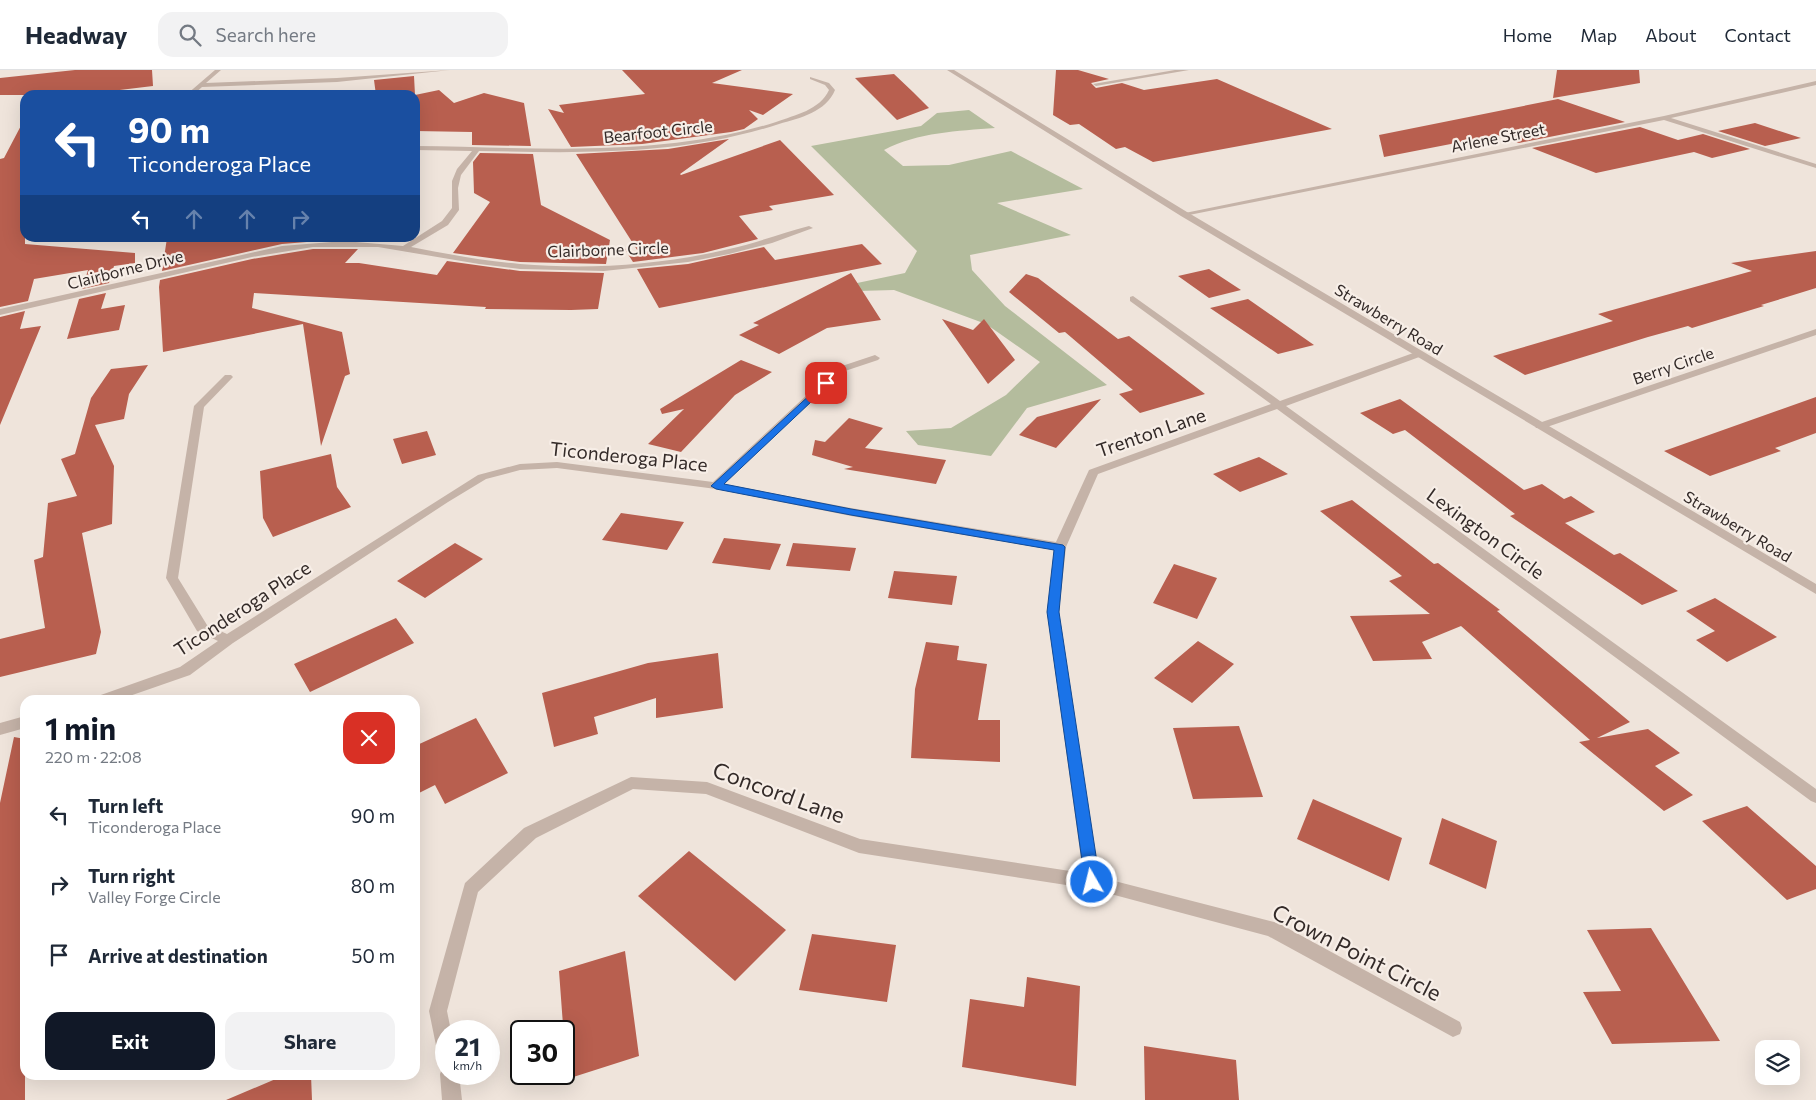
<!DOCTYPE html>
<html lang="en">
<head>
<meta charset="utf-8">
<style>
	body { margin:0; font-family:Commissioner,sans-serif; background:#f2f2f3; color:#1f2937; height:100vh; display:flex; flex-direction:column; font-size:19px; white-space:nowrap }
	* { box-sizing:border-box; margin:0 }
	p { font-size:16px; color:#747a83 }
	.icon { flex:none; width:28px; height:28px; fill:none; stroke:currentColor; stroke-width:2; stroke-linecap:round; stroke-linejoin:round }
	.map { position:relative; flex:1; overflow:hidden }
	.panel { position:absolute; left:20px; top:625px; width:400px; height:385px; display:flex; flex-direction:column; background:#fff; border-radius:15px; box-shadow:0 5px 20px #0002 }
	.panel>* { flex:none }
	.top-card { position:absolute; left:20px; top:20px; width:400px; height:152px; border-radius:15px; box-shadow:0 5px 20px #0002; background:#1a4fa0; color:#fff; overflow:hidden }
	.tools { position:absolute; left:1755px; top:970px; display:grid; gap:10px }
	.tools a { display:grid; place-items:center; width:45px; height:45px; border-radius:10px; background:#fff; box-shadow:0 5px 20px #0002; font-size:25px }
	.speed { position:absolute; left:435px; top:950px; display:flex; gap:10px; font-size:25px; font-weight:700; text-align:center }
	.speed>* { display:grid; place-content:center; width:65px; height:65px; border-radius:50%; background:#fff; box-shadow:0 5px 20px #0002; line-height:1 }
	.speed small { font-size:12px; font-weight:400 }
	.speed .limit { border:2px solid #111; border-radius:8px; background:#fff; color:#111 }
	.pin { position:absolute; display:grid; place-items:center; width:42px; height:42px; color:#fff; margin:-21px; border-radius:10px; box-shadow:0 2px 8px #0006 }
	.me { position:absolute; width:55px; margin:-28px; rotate:352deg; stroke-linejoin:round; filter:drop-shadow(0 0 4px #0008) }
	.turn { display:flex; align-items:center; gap:18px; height:105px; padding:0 25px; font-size:22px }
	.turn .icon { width:65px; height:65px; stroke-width:2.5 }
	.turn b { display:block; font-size:35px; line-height:42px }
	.lanes { display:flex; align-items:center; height:48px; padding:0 25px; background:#0003; justify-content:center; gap:25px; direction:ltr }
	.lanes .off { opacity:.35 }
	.round { display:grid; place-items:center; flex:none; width:52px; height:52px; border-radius:15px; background:#f2f2f3 }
	.overview { display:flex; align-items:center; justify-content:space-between; height:85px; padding:0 25px }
	h1 { font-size:30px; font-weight:700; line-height:38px; color:#111827 }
	.primary-button { display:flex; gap:10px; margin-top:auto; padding:10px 25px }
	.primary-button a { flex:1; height:58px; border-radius:15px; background:#111827; color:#fff; font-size:20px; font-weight:700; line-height:58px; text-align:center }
	.primary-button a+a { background:#f2f2f3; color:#1f2937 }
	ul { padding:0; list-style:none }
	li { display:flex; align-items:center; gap:15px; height:70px; padding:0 25px }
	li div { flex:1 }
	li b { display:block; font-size:19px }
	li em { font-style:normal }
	header { display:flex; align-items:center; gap:30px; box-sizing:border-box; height:70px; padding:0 25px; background:#fff; border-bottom:1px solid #e0e1e3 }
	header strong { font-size:24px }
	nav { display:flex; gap:28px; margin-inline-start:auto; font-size:18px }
	.search { width:350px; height:45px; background:#f2f2f3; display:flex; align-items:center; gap:12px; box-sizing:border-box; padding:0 18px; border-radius:15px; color:#747a83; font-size:19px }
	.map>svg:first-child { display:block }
</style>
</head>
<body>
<header>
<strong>Headway</strong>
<div class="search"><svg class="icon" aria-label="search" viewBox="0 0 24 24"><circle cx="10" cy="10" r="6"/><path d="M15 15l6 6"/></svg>Search here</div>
<nav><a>Home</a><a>Map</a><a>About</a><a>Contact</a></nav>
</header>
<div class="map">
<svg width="1816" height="1030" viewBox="0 0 1816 1030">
	<rect width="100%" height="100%" fill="#efe4db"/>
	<path fill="#b4bc9d" d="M969,40L995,58C958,61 918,62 884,80L903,96L949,95L1011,81L1083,119L997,133L1071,165L970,185L972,200L1005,236L1107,315L1027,338L991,386L918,375L906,361L951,358L1006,325L1040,292L986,254L894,220L858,221L838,217L905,203L917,181L811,76L921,56L937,43Z"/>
	<path fill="#b85f4f" d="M75,0H152L153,16L78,25H0V8Z
		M622,0H742L712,13L793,24L763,45L749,40L758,49L744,59L731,62L642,74L571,77L548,39L564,43L559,35L645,24Z
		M1056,0H1078L1109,9L1091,13L1096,18L1122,13L1144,20L1217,9L1332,59L1153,92L1125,77L1116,79L1079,54L1070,55L1053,45Z
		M1557,0H1639L1640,13L1553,28Z
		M894,4L913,22L929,38L897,50L855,8Z
		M414,6L415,25L439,20L454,33L484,23L524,33L531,76L472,75V62L415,61V25H376L374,10Z
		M1558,29L1625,52L1519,73L1497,65L1384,87L1379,65Z
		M25,48V174L135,183V193L114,196L109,213L82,219L88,200L34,209L28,231L0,237V89L4,88Z
		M1755,53L1801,68L1765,76L1718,61Z
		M1640,57L1678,70L1703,64L1750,79L1712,88L1694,82L1596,103L1532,78Z
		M729,69L680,104L681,105L780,70L834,125L769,136L773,140L739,146L758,169L703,183L633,192L624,178L641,186L576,84L668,79Z
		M480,83L533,84L541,135L610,170L606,194L520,192L453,183L490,132L474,123L473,92Z
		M167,168H369L366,171L344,169L282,174L162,201Z
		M862,174L882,194L659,238L637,199L688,194L764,177L775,190Z
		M313,179H358L345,193H359L437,205L447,191L520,201L604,203L598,239L571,240L485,239L486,237L254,223L252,238L342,262L350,304L345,306L321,376L303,254L163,282L159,217L160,210L252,189Z
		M1816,181V218L1761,235L1764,236L1692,258L1688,256L1648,267L1525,305L1493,286L1613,251L1598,244L1752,201L1731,193Z
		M1209,199L1241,220L1209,228L1178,206Z
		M851,203L881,250L827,258L779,284L739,265L759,255L753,253Z
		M1026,204L1038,208L1118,269L1129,266L1205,324L1140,343L1119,324L1133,320L1065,262L1059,263L1009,222Z
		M106,223L101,239L125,235L119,260L67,269L79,229Z
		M1248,229L1314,275L1278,284L1210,238Z
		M25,241L20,259L41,256L0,355V247Z
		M942,249L973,260L984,249L1015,290L988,314Z
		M741,290L772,302L735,325L681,382L648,374L684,339L662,344L660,339Z
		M148,295L129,324L124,349L95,355L114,396L112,454L82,463L101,562L96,584L0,607V569L45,558L34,490L43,487L48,433L77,426L61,389L75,384L91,328L111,299Z
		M1816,327V363L1775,378L1781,381L1710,406L1664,381Z
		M1101,329L1056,378L1019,365L1037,347Z
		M1400,329L1524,420L1542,414L1564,429L1571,426L1595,442L1565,453L1614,485L1620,483L1678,521L1642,535L1510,446L1515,444L1405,360L1393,364L1360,343Z
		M849,348L883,358L865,378L946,390L936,414L844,399L853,397L812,385L815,370L825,372Z
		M427,361L436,385L402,394L393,369Z
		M331,384L337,417L351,437L273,467L263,448L260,401Z
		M1259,387L1288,404L1240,422L1213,404Z
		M1352,430L1434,494L1438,493L1500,540L1497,541L1630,652L1597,668L1648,659L1680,683L1655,696L1693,725L1664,741L1579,672L1590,670L1461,556L1422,572L1432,589L1373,591L1350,546L1430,544L1389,511L1402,506L1320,441Z
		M621,443L684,452L667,480L602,470Z
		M724,468L781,474L770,500L712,493Z
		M455,473L483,489L425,528L397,511Z
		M793,473L856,478L850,501L786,496Z
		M1174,494L1217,508L1197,549L1153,533Z
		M894,501L957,506L952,535L888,528Z
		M1715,528L1777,567L1727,592L1696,570L1715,561L1686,541Z
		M396,548L414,573L310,622L294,594Z
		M1198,571L1234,594L1192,633L1154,608Z
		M926,572L959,576L957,590L987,594L978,650H1000V692L911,688L915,619Z
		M718,583L723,638L656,648V628L594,647L598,664L554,677L542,623L648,593Z
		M476,648L508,703L445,734L435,715L415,725V676Z
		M1239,656L1263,727L1193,729L1173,658Z
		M14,667L25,669V1030H0V733Z
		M1313,729L1402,768L1389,811L1297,769Z
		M1747,736L1816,796V819L1787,830L1702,751Z
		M1442,748L1497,771L1486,819L1429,794Z
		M689,781L786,860L735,911L638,826Z
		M1651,858L1720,971L1612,974L1583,922L1621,921L1587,860Z
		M812,864L896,875L887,932L799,920Z
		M625,881L639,986L567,1009L559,901Z
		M1027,907L1080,916L1076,1016L962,997L970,929L1024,937Z
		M1144,976L1236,990L1239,1030H1145Z
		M285,1005H311L312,1030H226Z"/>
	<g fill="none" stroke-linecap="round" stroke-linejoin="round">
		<path fill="#c5b3a8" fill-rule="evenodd" d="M215,0H221L206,13L337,8L450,0L337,12L202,17L193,25H186Z
			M1175,0H1189L1096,16L1093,14Z
			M810,7L829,13L835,20C826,42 800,48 779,54C681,86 581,83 479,81L461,105L458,118L459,140L448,155L411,177C448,184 484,191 520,194C590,200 661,195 729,179C756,173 782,163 809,156L813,158L772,173L729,184L688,192L604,201L520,199L479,194L378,177H313L252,187L0,245V239L282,176L344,171L403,176L442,151L452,138V111L457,99L472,81L415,80V76C536,77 658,89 776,52C795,45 820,40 829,20L825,15L810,9Z
			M1816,11V15L1671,48L1816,94V98L1664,50L1184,146L1180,144L1664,46Z
			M1133,226L1280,331L1416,282H1422V286L1286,336L1816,719V733L1811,731L1277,339L1098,404L1066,477L1059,542L1099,807L1278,853L1460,952L1462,958L1460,964L1453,967L1268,866L1092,819L859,783L706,724L633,719L536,768L478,822L447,941L451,961H446V992L439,990L429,941L465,813L524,758L631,707L707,712L860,769L1083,803L1047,542L1054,480L851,446L716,419L557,398L520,400L486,409L448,432L233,573L190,605L118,630H96L98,626L180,597L218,571L197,561L166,508L194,336L225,305H231L233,307L204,337L178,508L207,555L227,564L478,405L520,394L557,392L713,412L836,298L875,285L880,288L878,290L842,302L724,414L851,438L1056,472L1089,400L1271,334L1130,231V227Z
			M1816,259V265L1544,358H1536L1535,356L1536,354Z
			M25,646V658L0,665V653Z
			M446,996V1004H459L462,1030H442L440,1004L443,997Z"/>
		<path fill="#c5b3a8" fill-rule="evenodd" d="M947,0H954L1187,142L1816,514V524L1181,146Z"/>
	</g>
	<path fill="#1a73e8" stroke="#114b97" d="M826,310L829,311V315L724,414L851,439L1063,475L1065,477L1059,542L1100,812L1098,817L1092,819L1087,817L1085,812L1047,542L1054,480L851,445L716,419L711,416Z"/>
	<g text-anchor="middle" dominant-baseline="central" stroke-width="4.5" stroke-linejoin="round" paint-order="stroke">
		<g font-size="16" fill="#332a28" stroke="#f7eee7">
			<text transform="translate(658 61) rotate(-6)">Bearfoot Circle</text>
			<text transform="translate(1498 67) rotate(-11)">Arlene Street</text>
			<text transform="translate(608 179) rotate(-2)">Clairborne Circle</text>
			<text transform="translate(125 199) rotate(-14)">Clairborne Drive</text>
			<text transform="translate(1389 249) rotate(31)">Strawberry Road</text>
			<text transform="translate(1673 295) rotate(-19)">Berry Circle</text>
			<text transform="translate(1738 456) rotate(31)">Strawberry Road</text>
		</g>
		<g font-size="19" fill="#332a28" stroke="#f7eee7">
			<text transform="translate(1151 362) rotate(-19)">Trenton Lane</text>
			<text transform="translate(629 386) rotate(6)">Ticonderoga Place</text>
			<text transform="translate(1486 463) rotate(36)">Lexington Circle</text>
			<text transform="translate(242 538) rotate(-33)">Ticonderoga Place</text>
		</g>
		<g font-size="22" fill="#332a28" stroke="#f7eee7">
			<text transform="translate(779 722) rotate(20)">Concord Lane</text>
			<text transform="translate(1357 882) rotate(27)">Crown Point Circle</text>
		</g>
	</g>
</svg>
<div class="tools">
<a><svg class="icon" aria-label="layers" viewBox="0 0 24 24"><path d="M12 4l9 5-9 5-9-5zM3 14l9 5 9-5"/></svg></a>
</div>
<div class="speed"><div>21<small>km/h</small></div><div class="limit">30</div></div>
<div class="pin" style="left:826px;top:313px;background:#d93025"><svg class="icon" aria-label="arrive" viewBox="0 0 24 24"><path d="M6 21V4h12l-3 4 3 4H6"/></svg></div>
<svg class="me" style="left:1092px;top:812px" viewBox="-20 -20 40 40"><circle r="17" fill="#1a73e8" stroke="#fff" stroke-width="3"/><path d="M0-11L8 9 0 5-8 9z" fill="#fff"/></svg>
<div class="top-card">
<div class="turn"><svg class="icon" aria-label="left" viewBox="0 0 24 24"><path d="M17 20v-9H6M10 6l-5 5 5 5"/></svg><div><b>90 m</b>Ticonderoga Place</div></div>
<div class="lanes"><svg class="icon" aria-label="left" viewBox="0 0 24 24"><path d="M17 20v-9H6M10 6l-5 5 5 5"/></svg><svg class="icon off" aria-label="ahead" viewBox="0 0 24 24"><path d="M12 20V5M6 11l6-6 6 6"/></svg><svg class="icon off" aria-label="ahead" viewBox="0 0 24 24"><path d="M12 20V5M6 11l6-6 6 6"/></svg><svg class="icon off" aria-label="right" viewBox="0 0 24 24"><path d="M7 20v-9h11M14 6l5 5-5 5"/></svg></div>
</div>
<section class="panel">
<div class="overview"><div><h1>1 min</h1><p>220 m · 22:08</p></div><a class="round" style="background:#d93025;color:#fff"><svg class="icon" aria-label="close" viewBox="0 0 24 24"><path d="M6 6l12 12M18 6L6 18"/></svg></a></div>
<ul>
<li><svg class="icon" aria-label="left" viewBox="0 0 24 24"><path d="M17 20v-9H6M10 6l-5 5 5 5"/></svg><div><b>Turn left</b><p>Ticonderoga Place</p></div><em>90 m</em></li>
<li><svg class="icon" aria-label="right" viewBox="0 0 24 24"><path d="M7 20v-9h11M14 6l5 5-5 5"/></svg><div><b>Turn right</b><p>Valley Forge Circle</p></div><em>80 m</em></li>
<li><svg class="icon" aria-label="arrive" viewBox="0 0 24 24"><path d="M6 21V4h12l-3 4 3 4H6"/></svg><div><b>Arrive at destination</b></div><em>50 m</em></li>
</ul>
<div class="primary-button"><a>Exit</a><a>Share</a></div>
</section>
</div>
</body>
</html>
